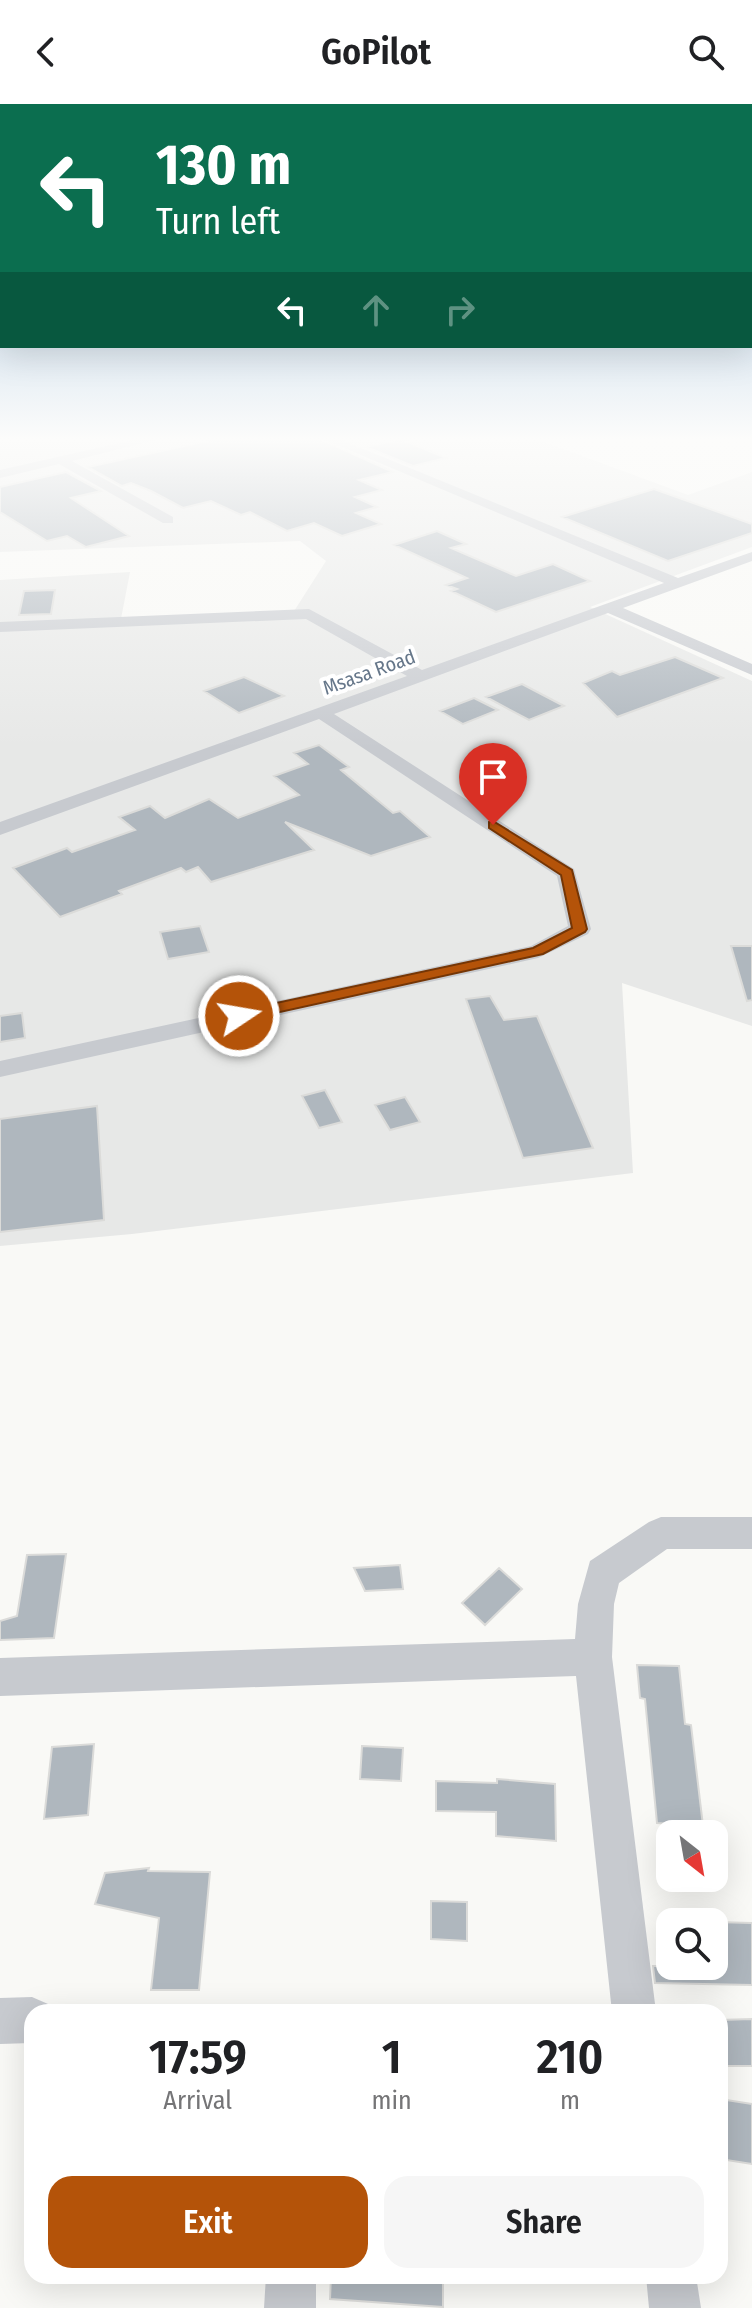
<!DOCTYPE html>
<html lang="en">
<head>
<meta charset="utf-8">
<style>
	body { margin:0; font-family:"Fira Sans Condensed",sans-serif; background:#f6f6f6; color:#202124; height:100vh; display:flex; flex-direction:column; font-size:30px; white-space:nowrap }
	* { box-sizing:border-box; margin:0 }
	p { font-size:26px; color:#757577 }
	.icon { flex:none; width:44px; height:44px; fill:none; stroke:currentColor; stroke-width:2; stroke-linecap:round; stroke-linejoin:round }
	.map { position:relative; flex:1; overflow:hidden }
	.drawer { position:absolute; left:24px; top:1900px; width:704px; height:280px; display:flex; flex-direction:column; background:#fff; border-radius:24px; box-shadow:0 8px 32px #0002 }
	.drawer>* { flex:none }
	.banner { position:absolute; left:0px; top:0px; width:752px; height:244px; box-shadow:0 8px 32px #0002; background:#0b6e4f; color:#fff; overflow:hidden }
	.needle { width:52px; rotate:149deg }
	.controls { position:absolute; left:656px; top:1716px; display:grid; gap:16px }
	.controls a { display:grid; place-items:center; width:72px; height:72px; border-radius:16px; background:#fff; box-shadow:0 8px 32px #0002; font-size:40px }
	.pin { position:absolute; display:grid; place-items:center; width:68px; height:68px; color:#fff; margin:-82px -34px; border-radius:50% 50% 50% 0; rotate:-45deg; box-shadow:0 0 8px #0007 }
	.pin .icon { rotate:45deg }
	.me { position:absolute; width:88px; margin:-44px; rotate:78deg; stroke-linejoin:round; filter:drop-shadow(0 0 6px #0008) }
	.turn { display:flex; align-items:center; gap:28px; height:168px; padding:0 24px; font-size:36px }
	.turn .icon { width:104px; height:104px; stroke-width:2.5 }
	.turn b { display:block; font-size:56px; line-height:68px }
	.lanes { display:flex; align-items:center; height:76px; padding:0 24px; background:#0003; justify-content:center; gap:40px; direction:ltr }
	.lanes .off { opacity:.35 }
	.eta { display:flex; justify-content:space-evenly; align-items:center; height:136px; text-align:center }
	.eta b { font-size:48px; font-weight:600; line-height:56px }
	.button { display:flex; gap:16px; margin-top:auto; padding:16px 24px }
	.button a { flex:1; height:92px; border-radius:24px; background:#b45309; color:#fff; font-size:32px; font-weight:600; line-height:92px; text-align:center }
	.button a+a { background:#f6f6f6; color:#202124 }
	header { display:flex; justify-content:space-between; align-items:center; height:104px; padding:0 24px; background:#fff; font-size:36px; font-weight:600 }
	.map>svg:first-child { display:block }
</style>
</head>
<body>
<header><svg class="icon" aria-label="back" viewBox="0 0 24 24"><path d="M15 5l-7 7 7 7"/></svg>GoPilot<svg class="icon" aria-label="search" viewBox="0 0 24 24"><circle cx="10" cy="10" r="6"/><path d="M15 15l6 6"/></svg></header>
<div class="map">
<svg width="752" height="2204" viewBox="0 0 752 2204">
	<rect width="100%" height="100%" fill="#f9f9f6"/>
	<path fill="#e7e8e7" d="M0,335H536L688,391L752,368V443L590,503L752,577V922L622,879L633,1069L132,1130L0,1142V476L130,468L120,520L289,515L326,457L300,437L0,448Z"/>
	<path fill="#afb7be" stroke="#dbdbd9" stroke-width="2" d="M216,335H320L393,368L359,376L382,386L355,393L377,403L356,409L381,420L342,432L314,419L287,427L250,408L241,411L211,397L183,404L151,387L131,379L122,382L88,363Z
		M401,335L446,354L413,362L366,343Z
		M66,368L101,387L71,394L129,432L86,443L67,432L47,437L0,408V383Z
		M654,385L752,420V429L668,457L562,413Z
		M437,427L466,440L451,444L516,472L553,460L590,477L496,508L451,487L457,485L446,481L467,474L394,441Z
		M55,486L51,510L19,511L24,487Z
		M675,553L723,574L617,613L583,579L612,567L620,571Z
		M244,573L284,592L239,609L204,587Z
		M522,580L564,602L529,616L486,593Z
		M474,594L498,606L463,620L440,607Z
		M319,641L349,663L341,666L393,709L400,707L430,733L371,752L285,718L314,746L211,778L198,763L186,768L181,764L119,787L122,790L60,813L13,764L67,744L72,748L135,726L119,713L150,702L165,714L209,695L238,714L299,691L274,672L308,660L294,649Z
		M200,822L209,848L168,855L160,828Z
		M731,842H752V896L747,897Z
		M490,892L504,916L537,912L593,1044L523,1054L466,895Z
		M22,909L25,934L0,938V912Z
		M325,986L342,1018L319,1024L302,992Z
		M405,993L420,1018L390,1026L375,1001Z
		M97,1002L104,1116L0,1128V1015Z
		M66,1450L54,1534L0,1536V1517L17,1512L27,1451Z
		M400,1461L403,1485L365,1487L354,1464Z
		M499,1464L522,1485L485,1521L462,1499Z
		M637,1561L679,1562L685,1620L691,1621L703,1722L657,1719L645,1595L640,1594Z
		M94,1640L88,1711L44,1715L52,1643Z
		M362,1642L403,1644L401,1677L360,1675Z
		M497,1675L555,1680L556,1737L496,1732V1708L436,1707V1677L497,1679Z
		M149,1764L148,1767L210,1768L199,1886H151L159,1814L95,1800L105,1769Z
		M431,1797L467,1798V1837L431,1835Z
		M714,1818L752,1819V1881L655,1879L653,1862H714Z
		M752,1915V1962H720V1916Z
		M720,1995L752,2000V2060L720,2055Z
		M331,2172H443V2203L330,2195Z"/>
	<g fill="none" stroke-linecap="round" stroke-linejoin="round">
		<path fill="#c7cacf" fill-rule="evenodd" d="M137,335H159L72,357L173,413V419H163L59,360L0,374V366Z
			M323,335H339L678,474L752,448V457L623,504L752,560V571L608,509L334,610L574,765L591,825L588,830L538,854L0,973V957L531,842L568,822L557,772L319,615L0,731V718L407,572L306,515L0,528V518L309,505L422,566L664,479Z
			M661,1413H752V1445H667L619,1479L614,1500L612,1553L656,1908H612L576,1572L0,1592V1554L575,1535L578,1500L590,1457L649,1418Z
			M32,1893L48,1900L51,1908H32V1939L0,1940V1894Z
			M266,2172H316V2204H264Z
			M646,2172H696L701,2204H649Z"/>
	</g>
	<linearGradient id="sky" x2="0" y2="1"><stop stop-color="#99bedf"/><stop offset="0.52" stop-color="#fcfcfb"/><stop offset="1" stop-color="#fcfcfb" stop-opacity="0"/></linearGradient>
	<rect width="752" height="644" fill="url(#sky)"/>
	<path fill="#b45309" stroke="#753606" stroke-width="2" d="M493,717L572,766L587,825L585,828L543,850L239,917L233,916V909L239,907L533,844L572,824L561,771L489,724V718Z"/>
	<g text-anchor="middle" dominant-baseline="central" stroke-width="8" stroke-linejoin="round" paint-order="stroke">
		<g font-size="20" fill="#66778a" stroke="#fff">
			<text transform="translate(369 568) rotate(-20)">Msasa Road</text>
		</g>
	</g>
</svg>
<div class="controls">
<a><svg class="needle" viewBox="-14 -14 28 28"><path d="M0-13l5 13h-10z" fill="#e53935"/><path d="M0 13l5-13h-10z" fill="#757577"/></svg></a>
<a><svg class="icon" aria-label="search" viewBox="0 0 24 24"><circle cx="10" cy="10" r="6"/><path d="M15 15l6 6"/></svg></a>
</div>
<div class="pin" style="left:493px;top:721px;background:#d93025"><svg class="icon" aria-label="arrive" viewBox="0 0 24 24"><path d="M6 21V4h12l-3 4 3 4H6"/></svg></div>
<svg class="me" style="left:239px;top:912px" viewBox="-20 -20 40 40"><circle r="17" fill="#b45309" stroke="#fff" stroke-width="3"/><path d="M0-11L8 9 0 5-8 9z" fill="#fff"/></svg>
<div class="banner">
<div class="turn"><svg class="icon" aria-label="left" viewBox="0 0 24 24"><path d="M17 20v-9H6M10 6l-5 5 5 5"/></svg><div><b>130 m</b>Turn left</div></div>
<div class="lanes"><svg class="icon" aria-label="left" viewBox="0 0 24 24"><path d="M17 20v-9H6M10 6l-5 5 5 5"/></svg><svg class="icon off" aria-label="ahead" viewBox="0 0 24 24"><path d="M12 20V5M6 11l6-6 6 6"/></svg><svg class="icon off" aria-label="right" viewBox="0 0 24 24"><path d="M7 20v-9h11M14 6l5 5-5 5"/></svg></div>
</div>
<section class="drawer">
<div class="eta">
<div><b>17:59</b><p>Arrival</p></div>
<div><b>1</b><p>min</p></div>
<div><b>210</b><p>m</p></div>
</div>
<div class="button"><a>Exit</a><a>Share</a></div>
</section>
</div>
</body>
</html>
